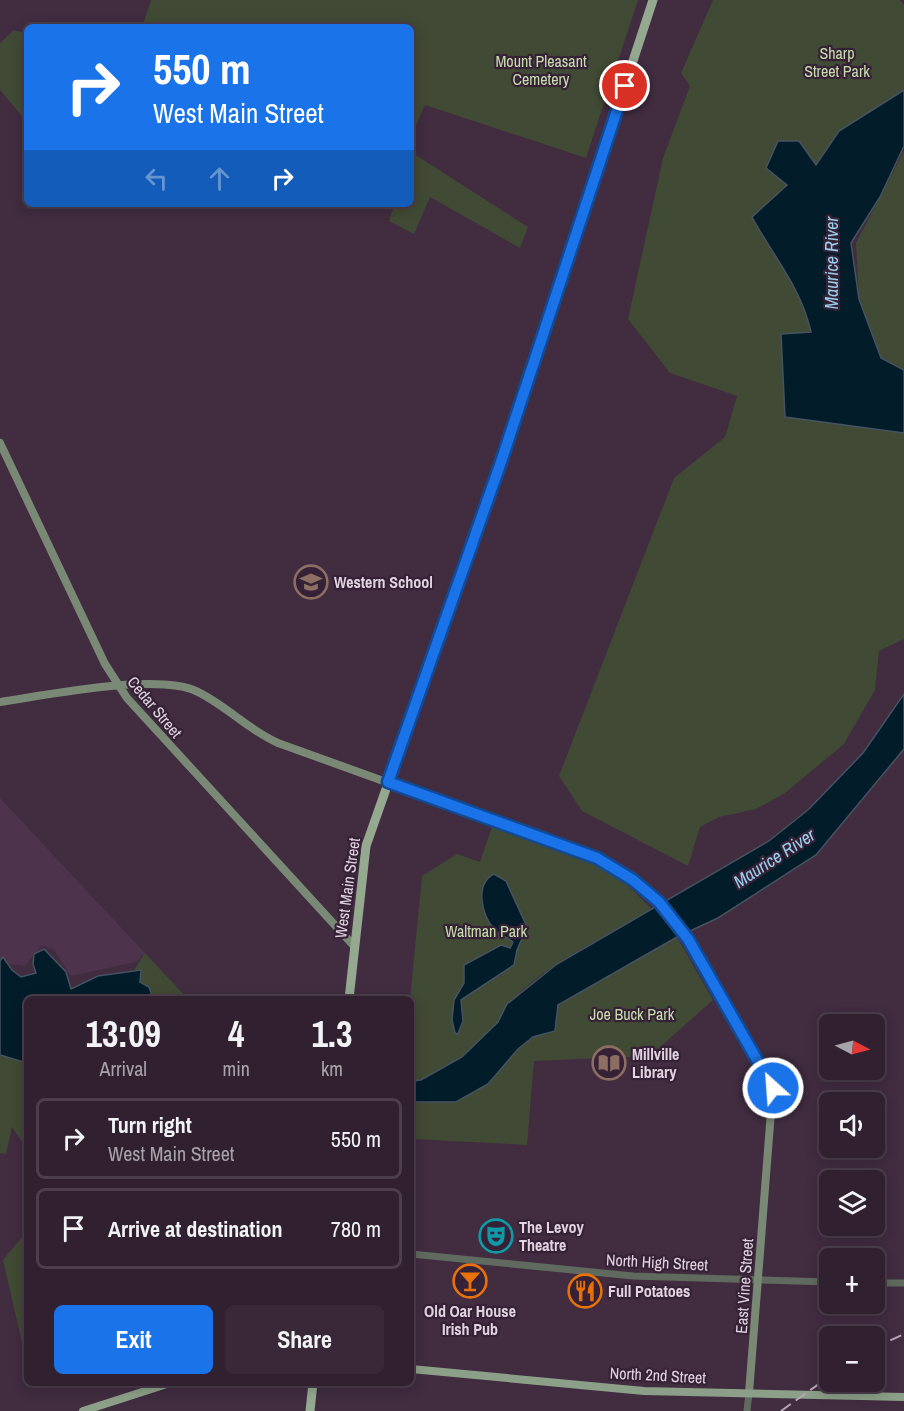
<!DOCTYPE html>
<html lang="en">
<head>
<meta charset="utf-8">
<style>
	body { margin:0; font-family:"Archivo Narrow",sans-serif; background:#392938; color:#f1f3f6; height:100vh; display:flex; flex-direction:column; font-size:22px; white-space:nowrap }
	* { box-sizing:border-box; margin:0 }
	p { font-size:20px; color:#a8a3ab }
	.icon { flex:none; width:33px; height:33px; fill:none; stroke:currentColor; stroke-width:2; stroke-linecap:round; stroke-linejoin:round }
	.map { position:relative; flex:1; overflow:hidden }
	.panel { position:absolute; left:24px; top:996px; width:390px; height:390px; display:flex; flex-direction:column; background:#312130; border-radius:9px; box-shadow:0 3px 15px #0003,0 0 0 2px #4c3e4c }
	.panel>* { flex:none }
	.top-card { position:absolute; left:24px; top:24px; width:390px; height:183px; border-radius:9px; box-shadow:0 3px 15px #0003,0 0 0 2px #4c3e4c; background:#1a73e8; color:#fff; overflow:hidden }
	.needle { width:39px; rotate:96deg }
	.buttons { position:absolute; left:819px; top:1014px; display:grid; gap:12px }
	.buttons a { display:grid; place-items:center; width:66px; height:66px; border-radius:9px; background:#312130; box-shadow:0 3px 15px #0003,0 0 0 2px #4c3e4c; font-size:30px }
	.pin { position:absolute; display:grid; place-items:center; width:51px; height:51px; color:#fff; margin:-26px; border:3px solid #fff; border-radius:50%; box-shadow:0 2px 6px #0007 }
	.me { position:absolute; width:66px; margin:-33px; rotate:334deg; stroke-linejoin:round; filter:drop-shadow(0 0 4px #0008) }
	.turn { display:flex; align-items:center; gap:21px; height:126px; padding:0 30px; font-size:27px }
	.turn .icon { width:78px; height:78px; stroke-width:2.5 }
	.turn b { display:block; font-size:42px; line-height:51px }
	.lanes { display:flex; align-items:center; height:57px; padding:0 30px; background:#0003; justify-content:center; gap:30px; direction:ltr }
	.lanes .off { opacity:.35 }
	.eta { display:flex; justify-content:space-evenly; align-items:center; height:102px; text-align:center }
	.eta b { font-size:36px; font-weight:800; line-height:42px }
	.button { display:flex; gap:12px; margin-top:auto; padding:12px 30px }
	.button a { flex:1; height:69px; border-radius:9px; background:#1a73e8; color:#fff; font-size:24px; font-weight:800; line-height:69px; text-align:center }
	.button a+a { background:#392938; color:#f1f3f6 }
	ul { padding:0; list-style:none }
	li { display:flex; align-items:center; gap:18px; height:81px; margin:0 12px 9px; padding:0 18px; border:3px solid #4c3e4c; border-radius:9px }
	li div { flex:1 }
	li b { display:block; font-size:22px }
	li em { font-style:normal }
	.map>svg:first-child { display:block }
</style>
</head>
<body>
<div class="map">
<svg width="904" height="1411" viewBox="0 0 904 1411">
	<rect width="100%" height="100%" fill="#412c40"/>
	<path fill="#4d334c" d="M0,798L145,953L136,962L71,976L54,950L42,945L25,966L0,963Z"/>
	<path fill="#414a34" d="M151,0H638L586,158L425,105L411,137V27H142Z
		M713,0H900L904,5V90L839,131L816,166L787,185L765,240C782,263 811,302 811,332C811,348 791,398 785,417L904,433V639L879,651L875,690L844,744L785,793L756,809L719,817L700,827L688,866L582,811L559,776L674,478L725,437L737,396L670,373L628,319L663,158L690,86L681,73Z
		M14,30L27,34V122L0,90V43Z
		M904,151V371L891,374L861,337L856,243Z
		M411,152L528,227L520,248L430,197L414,234L389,221L395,204H411Z
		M492,827L603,868L618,876L652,909C604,938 548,962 509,1003C504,1008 502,1017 497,1023C481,1043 437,1080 411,1081L410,999L422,876L457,854L480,862Z
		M677,937L713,1000L650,1056L534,1061L527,1145L412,1139L415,1101L456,1102L488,1084L518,1049L533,1037L555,1031L558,1005Z
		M145,953L188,999H115Z
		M0,1055L27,1057V1149L12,1127L6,1154L0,1153Z
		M27,1231V1364L3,1260Z"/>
	<path fill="#031c2a" stroke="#465361" stroke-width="1.5" d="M904,90V146L880,197L851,243L859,299L881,358L904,370V433L785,417L781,334L811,332C801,287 773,256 752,217L787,185L766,168L778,141H799L816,165L839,131Z
		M904,694V749L816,855L718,918L677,937L558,1005L555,1031L533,1037L518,1049L488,1084L456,1102H411V1081L421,1080L462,1057L498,1022L507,1004L557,964L769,841L809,809L863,753Z
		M494,874L506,881L527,927L517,950L514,965L461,1000L463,1021L458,1034L455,1033L452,1020L454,1000L464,983V965L501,945L510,948L513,942C507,937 499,935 494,929C482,915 474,884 494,874Z
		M44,949L66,972L71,989L98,976L141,970L140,982L149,987L153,999H27V1063L0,1055V961L3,957L12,970L21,977L36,973L33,964L34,954Z"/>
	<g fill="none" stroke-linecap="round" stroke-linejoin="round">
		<path stroke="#616a5f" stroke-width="7" d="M411,1254L633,1276L830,1282
			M874,1283H904
			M747,1411L749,1393"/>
		<path stroke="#7a8876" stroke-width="8" d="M0,443L105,664L127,698L354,946
			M0,702C47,695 156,673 196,691C226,705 248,730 278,743L597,858L633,880L670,914L688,939L773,1086L749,1393"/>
		<path stroke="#8c9f88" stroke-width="8" d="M411,1369L644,1391L904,1397
			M83,1411L170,1383"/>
		<path stroke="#94a990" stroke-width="9" d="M349,999L366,846L501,462L653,0
			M310,1411L313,1383"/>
		<path stroke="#b7a7b6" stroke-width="2" stroke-dasharray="12 6" stroke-linecap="butt" d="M874,1348L904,1334
			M781,1411L830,1376"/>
	</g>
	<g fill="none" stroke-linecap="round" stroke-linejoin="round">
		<g stroke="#114b97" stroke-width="15">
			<path id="route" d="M625,86L501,462L388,782L597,858L633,880L659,902L688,939L773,1088"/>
		</g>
		<use href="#route" stroke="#1a73e8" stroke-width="10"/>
	</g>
	<defs>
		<g id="school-ring" transform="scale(1.725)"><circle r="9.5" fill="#362236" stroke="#8d6e63" stroke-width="1.5"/><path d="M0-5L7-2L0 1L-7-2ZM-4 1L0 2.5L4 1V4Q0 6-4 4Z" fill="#8d6e63"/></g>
		<g id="library-ring" transform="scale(1.725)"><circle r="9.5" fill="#362236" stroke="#8d6e63" stroke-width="1.5"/><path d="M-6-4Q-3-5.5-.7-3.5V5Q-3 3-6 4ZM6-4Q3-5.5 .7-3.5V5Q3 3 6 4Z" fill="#8d6e63"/></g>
		<g id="theatre-ring" transform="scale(1.725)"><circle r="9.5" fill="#362236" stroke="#0f9aa8" stroke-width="1.5"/><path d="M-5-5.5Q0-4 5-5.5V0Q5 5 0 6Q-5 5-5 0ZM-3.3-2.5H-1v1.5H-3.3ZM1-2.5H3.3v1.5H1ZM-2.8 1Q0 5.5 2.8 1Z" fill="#0f9aa8"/></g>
		<g id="bar-ring" transform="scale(1.725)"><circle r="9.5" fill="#362236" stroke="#e8710a" stroke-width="1.5"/><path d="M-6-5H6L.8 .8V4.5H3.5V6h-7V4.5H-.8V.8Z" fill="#e8710a"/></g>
		<g id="restaurant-ring" transform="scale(1.725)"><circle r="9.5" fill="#362236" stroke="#e8710a" stroke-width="1.5"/><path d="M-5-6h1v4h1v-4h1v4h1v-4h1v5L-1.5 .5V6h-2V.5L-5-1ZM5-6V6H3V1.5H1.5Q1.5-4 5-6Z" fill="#e8710a"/></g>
	</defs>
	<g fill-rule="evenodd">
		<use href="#school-ring" x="311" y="582"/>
		<use href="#library-ring" x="609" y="1063"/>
		<use href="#theatre-ring" x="496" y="1236"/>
		<use href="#bar-ring" x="470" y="1281"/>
		<use href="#restaurant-ring" x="585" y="1291"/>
	</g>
	<g text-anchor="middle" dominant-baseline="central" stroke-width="4.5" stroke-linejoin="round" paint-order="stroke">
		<g font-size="16" fill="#c8deac" stroke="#362236">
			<text x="837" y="53">Sharp<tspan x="837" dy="18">Street Park</tspan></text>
			<text x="541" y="61">Mount Pleasant<tspan x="541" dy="18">Cemetery</tspan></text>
			<text x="486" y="931">Waltman Park</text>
			<text x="632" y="1014">Joe Buck Park</text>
		</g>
		<g font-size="16" font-weight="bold" fill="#e1d3e0" stroke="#362236" text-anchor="start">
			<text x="334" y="582">Western School</text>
			<text x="632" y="1054">Millville<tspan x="632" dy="18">Library</tspan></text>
			<text x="519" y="1227">The Levoy<tspan x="519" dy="18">Theatre</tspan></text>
			<text x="608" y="1291">Full Potatoes</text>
			<text x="470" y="1311" text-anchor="middle">Old Oar House<tspan x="470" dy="18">Irish Pub</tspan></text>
		</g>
		<g font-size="16" fill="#e1d3e0" stroke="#362236">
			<text transform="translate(155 707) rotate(50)">Cedar Street</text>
			<text transform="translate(347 888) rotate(-82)">West Main Street</text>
			<text transform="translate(657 1262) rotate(3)">North High Street</text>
			<text transform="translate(744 1286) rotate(-86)">East Vine Street</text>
			<text transform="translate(658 1375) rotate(3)">North 2nd Street</text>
		</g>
		<g font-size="18" font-style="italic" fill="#9ad0ef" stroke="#362236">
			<text transform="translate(831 263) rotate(-90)">Maurice River</text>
			<text transform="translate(774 858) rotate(-33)">Maurice River</text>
		</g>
	</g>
</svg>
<div class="buttons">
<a><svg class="needle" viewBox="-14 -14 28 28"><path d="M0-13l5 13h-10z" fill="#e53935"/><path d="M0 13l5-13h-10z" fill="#a8a3ab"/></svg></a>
<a><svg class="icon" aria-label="sound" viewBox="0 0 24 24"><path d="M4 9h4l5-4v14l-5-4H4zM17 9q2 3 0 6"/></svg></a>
<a><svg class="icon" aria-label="layers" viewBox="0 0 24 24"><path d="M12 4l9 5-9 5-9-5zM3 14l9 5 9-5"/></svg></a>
<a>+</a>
<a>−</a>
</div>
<div class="pin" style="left:625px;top:86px;background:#d93025"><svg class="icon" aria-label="arrive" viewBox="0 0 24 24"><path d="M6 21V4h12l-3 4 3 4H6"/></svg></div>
<svg class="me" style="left:773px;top:1088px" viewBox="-20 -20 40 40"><circle r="17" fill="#1a73e8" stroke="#fff" stroke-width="3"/><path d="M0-11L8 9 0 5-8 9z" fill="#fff"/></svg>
<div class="top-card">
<div class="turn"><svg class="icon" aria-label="right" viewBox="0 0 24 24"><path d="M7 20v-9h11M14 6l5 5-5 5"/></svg><div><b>550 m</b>West Main Street</div></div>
<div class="lanes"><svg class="icon off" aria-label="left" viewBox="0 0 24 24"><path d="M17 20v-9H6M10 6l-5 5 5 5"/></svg><svg class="icon off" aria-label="ahead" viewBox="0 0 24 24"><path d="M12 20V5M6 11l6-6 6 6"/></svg><svg class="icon" aria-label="right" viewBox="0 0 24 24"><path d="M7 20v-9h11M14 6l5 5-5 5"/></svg></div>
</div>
<section class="panel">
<div class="eta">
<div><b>13:09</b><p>Arrival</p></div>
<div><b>4</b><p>min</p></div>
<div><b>1.3</b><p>km</p></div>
</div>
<ul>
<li><svg class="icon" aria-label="right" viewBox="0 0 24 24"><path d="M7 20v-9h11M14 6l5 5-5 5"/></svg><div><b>Turn right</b><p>West Main Street</p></div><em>550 m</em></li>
<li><svg class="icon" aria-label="arrive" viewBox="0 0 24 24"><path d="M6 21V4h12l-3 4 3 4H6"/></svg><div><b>Arrive at destination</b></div><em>780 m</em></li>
</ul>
<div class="button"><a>Exit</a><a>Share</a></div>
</section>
</div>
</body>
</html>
